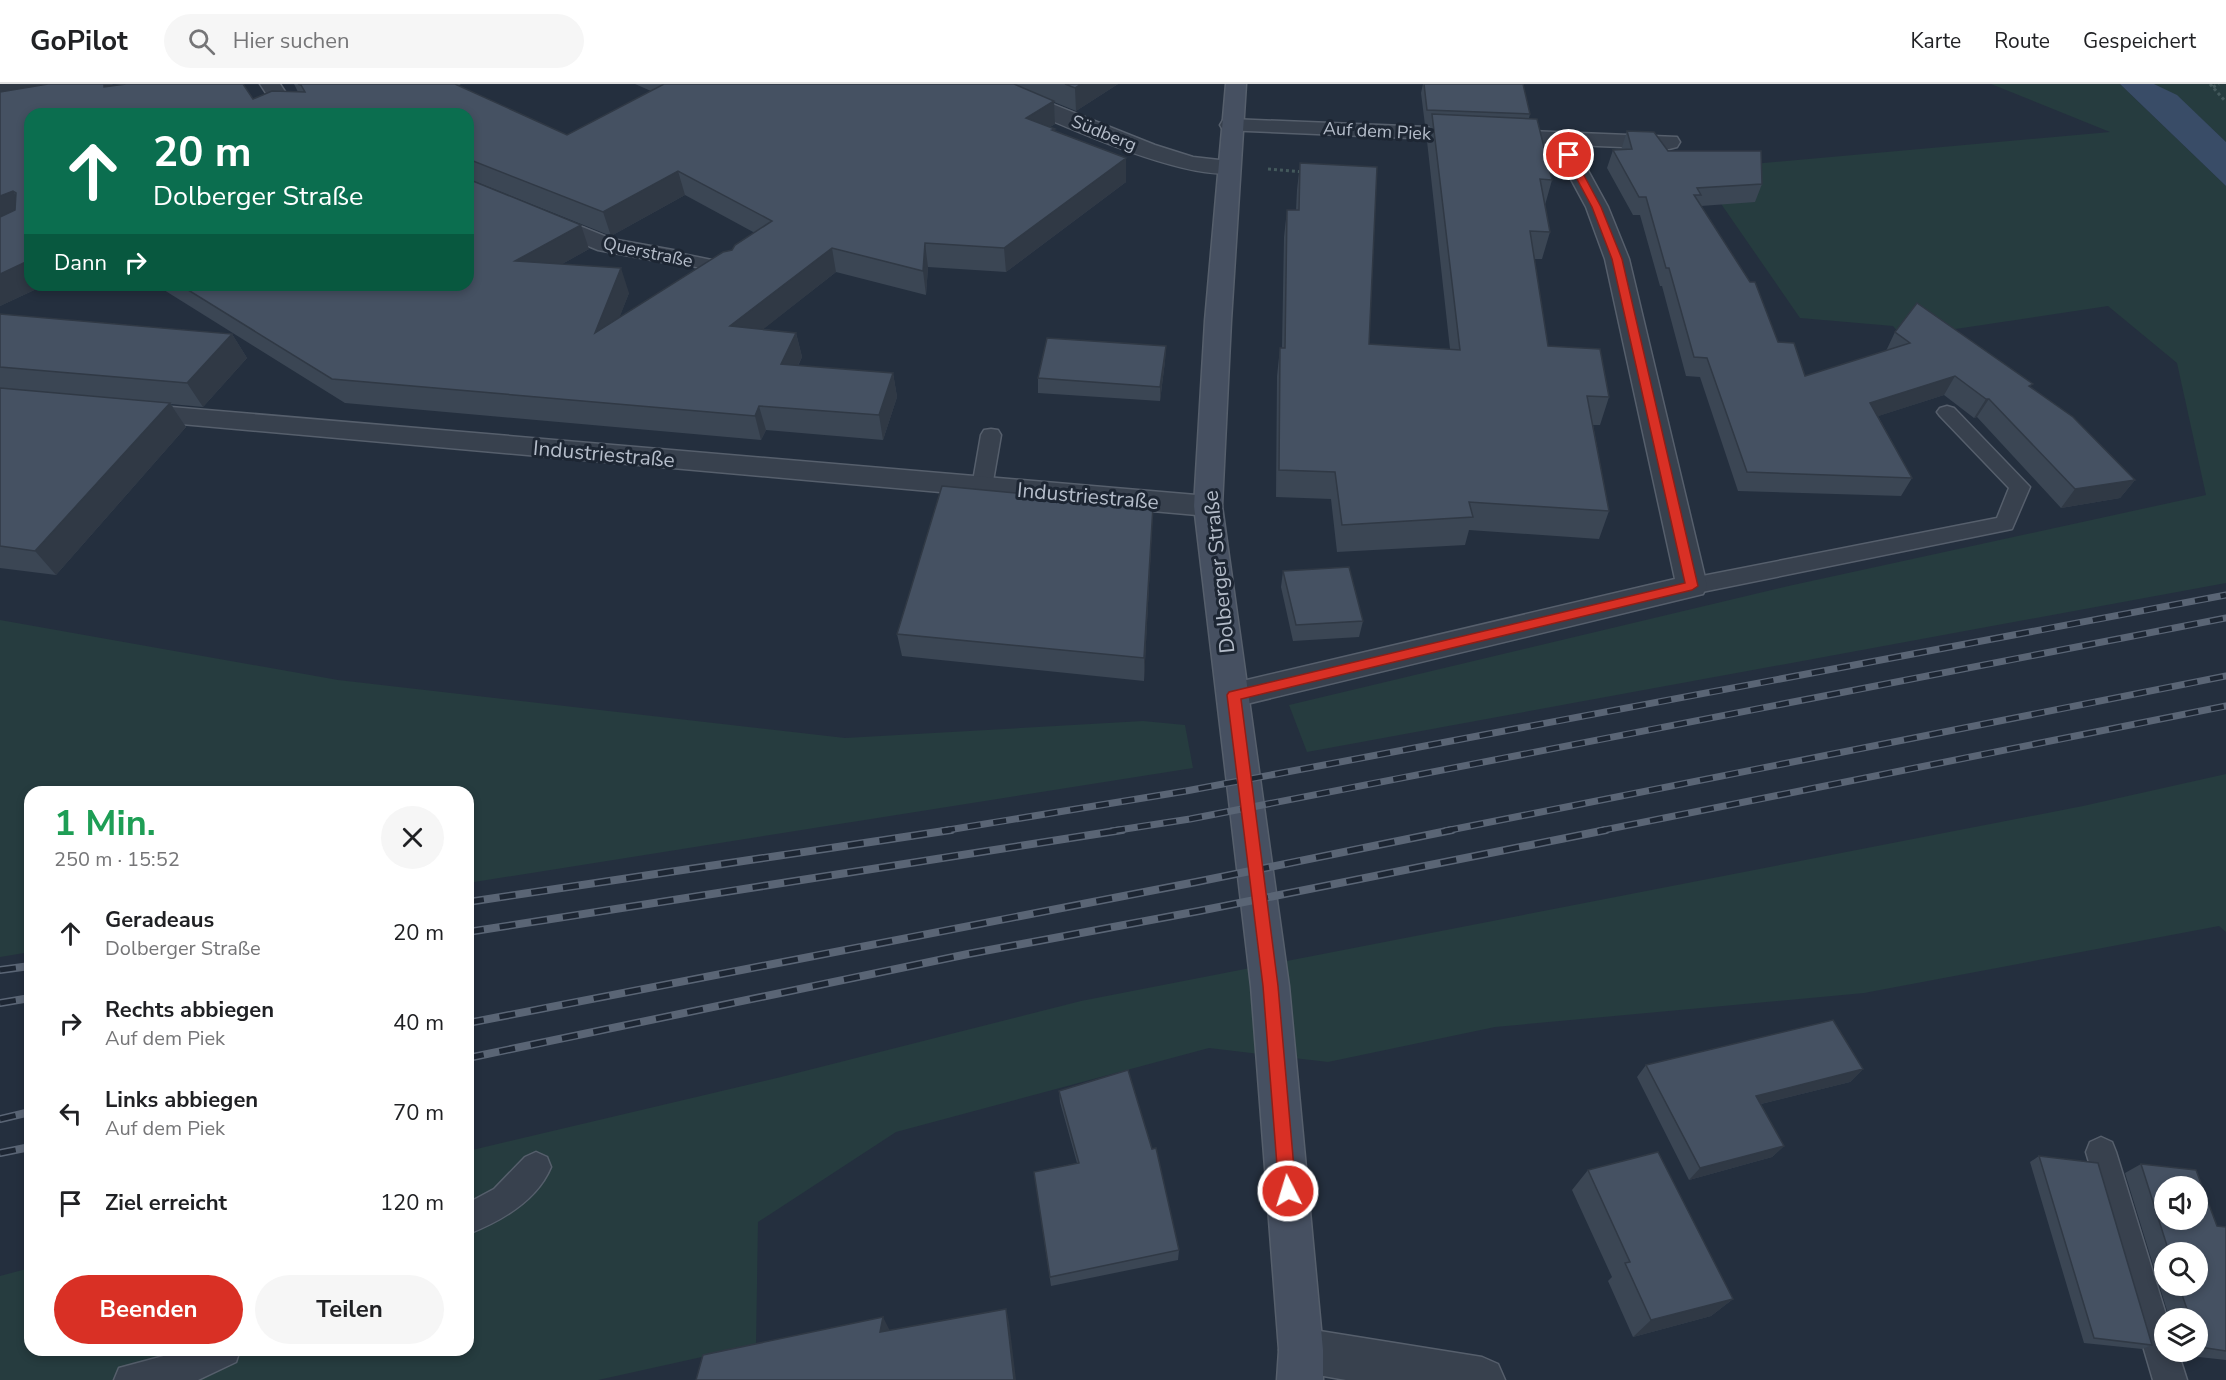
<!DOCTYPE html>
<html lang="de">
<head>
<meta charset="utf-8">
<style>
	body { margin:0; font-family:"Nunito Sans",sans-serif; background:#f6f6f6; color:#202124; height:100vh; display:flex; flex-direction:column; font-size:22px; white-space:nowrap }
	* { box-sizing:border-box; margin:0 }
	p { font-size:20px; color:#757577 }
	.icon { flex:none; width:33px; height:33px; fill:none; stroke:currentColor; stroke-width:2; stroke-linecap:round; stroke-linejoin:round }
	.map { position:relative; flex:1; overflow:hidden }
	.drawer { position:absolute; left:24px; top:702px; width:450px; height:570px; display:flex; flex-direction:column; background:#fff; border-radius:18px; box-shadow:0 3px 9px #0003 }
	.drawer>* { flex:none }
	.hud { position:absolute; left:24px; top:24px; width:450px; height:183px; border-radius:18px; box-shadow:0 3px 9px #0003; background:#0b6e4f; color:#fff; overflow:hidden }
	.tools { position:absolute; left:2154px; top:1092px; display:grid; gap:12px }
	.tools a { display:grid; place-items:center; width:54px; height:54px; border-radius:50%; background:#fff; box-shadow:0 3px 9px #0003; font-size:30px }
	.pin { position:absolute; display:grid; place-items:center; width:51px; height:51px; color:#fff; margin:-26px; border:3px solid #fff; border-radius:50%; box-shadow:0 2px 6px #0007 }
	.me { position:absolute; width:66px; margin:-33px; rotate:355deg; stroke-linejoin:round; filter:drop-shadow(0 0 4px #0008) }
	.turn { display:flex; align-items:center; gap:21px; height:126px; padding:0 30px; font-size:27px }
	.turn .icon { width:78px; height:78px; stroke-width:2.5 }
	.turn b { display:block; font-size:42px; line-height:51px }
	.then { display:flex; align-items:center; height:57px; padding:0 30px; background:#0003; gap:12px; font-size:22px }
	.round { display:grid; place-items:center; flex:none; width:63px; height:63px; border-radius:32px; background:#f6f6f6 }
	.head { display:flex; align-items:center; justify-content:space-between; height:102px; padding:0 30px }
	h1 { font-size:36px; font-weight:700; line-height:45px; color:#1e9e55 }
	.action { display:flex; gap:12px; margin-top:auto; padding:12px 30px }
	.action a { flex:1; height:69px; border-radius:36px; background:#d93025; color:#fff; font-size:24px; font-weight:700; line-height:69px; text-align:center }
	.action a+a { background:#f6f6f6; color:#202124 }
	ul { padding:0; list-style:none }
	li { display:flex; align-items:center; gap:18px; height:90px; padding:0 30px }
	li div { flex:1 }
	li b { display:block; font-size:22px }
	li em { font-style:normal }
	header { display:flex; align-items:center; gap:36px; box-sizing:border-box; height:84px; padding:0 30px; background:#fff; border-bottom:2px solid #e0e0e0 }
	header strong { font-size:28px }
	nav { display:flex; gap:33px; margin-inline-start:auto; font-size:21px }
	.search { width:420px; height:54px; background:#f6f6f6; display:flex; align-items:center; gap:15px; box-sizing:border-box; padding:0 21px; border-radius:33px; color:#757577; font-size:22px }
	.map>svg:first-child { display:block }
</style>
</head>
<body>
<header>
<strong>GoPilot</strong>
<div class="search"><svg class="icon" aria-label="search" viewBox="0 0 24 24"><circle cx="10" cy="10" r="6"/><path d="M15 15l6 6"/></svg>Hier suchen</div>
<nav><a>Karte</a><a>Route</a><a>Gespeichert</a></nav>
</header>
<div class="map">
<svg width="2226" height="1296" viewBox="0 0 2226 1296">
	<rect width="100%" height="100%" fill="#242f3e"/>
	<path fill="#263c3f" d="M1991,0H2120L2226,102V499L1307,668L1289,621L1793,501L2206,411L2177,279L2108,222L1902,253L1893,242L1800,234L1697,85L2110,48Z
		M2154,0H2226V58L2177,12Z
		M0,536L338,596L845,654L1143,637L1185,641L1193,684L468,799V708H30V868L0,873Z
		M2226,690V848L2219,842L1864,909L1495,943L1328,978L1209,964L896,1048L758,1138L756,1261L598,1296H0V1192L30,1184V1266H468V1067L781,993L1081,917L2083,722Z"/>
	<path fill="#394c67" d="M2120,0H2154L2177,11L2226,58V102Z"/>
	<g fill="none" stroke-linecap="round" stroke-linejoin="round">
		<g stroke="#565f6c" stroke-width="3">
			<path id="lane" d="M673,168L736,181L739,185L736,189L730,190L667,177L664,173L667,169Z
				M1947,322L1954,324L2030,403L2012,445L1692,510L1684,508L1681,502L1684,496L1692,494L1997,434L2009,404L1940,332L1937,328L1940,324Z
				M991,345L998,346L1001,351L992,403L989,408L982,410L975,408L972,403L981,351L984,346Z
				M2101,1053L2112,1058L2116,1068L2167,1234H2164V1268H2178L2187,1296H2153L2086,1068L2090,1058Z
				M536,1068L547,1073L551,1083C537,1117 501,1137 468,1150V1119L494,1105L525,1073Z
				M186,1266H240L236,1278L198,1296H114L119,1284Z"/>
		</g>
		<g stroke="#565f6c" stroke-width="3">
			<path id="street" d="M260,0H280L292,18L310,26L314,30C277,30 280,30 260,0Z
				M974,0H1002L1155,61L1193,73L1237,78L1240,83L1237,88C1185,101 1031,27 977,4Z
				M1231,35L1677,53L1680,58L1677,63L1669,65L1574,61L1608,123L1629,175L1707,502L1703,510L1234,623L1223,620L1218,611L1223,602L1234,599L1675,495L1605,175L1586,123L1552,60L1223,46L1220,41L1223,36Z
				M468,97L612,155L673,166L681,168L685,173L681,178L673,180L598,166L468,112Z
				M136,320L1208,412L1218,415L1222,422L1218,429L1208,432L126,335L123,329L126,323Z
				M1301,1244L1482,1273L1498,1280L1505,1296H1346L1301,1288L1285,1282L1279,1266L1285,1250Z"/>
		</g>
		<g stroke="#565f6c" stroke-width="3">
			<path id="secondary" d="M1226,0H1246L1231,237L1222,422L1289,902L1323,1266V1296H1277L1279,1266L1251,902L1194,422L1205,237Z"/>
		</g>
		<path stroke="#44595c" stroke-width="3" stroke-dasharray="3 3" stroke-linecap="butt" d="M2210,0L2226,18
			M2213,3L2219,0
			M1268,85L1303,88"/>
		<use href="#lane" fill="#38414e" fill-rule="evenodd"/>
		<use href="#street" fill="#38414e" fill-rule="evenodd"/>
		<use href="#secondary" fill="#465061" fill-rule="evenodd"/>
		<g stroke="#5a6575" stroke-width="7">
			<path id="rail-far1" d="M942,747L1186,707L2226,511
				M1112,747L1190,735L2226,534
				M1445,747L2226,592
				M1599,747L2226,622"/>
		</g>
		<g stroke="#5a6575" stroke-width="8">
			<path id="rail" d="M468,818L951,746
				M468,848L1122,746
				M0,886L30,882
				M0,919L30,914
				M468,939L1196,798L1452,746
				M468,974L968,870L1199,827L1606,746
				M0,1035L30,1028
				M0,1069L30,1063"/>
		</g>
		<use href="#rail-far1" stroke="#1d2633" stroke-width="4.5" stroke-dasharray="13" stroke-linecap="butt"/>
		<use href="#rail" stroke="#1d2633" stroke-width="5" stroke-dasharray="16" stroke-linecap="butt"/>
	</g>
	<path fill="#3b4654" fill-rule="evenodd" d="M0,0H112L113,2L253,15L298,8L294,0H461L458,2L567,51L651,7L635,0H1118L1076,27L1054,18L1055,40L1050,43L1055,47L1126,98L1006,188L928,183L926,211L836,188L763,245L796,249L802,273L798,282L893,289L897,313L883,356L766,346L761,356L345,319L156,201H468V30H30L45,201L0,222ZM469,95L611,152L685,111L755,149L732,166L619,234L629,209L562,180L589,165Z
		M1423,0H1523L1530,30L1529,34L1552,96L1545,121L1550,148L1542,175H1534L1548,262L1609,313L1600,341H1593L1609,427L1599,455L1469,446L1465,461L1337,468L1331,415L1276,413L1277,292L1280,264H1282L1284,153L1287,126H1296L1297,106L1300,79L1369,260L1450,265L1427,57L1430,41H1425L1421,9Z
		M1627,47L1668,67L1762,100L1755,118L1701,122L1778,258L1805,292L1886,267L1895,248L2031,303L2135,396L2120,414L2061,424L1977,333L1974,334L1944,311L1878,332L1912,394L1901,412L1738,407L1700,293L1686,292L1662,202H1660L1640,131H1633L1607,84L1613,66H1621Z
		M0,230L232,250L247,274L203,323L171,320L186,343L56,491L0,484Z
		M1166,262L1165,277L1160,317L1038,309V294Z
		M1153,422L1144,597L902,572L897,550Z
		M1283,487L1363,537L1359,553L1293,557L1281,503Z
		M1646,981L1863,985L1850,998L1761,1020L1784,1062L1772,1073L1689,1096L1637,993Z
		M1059,1007L1179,1166L1178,1176L1051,1202L1034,1088L1077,1079L1060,1018Z
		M2039,1072L2152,1261L2142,1265L2084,1259L2030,1078Z
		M2141,1080L2217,1142L2226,1143V1276L2181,1271L2179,1268H2198V1234H2168L2169,1233L2125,1089ZM2164,1168H2198V1202H2164Z
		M1588,1086L1733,1215L1711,1232L1633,1253L1608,1197L1612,1193L1572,1106Z"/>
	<path fill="#303945" d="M0,0H112L120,14L0,18Z
		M1081,0H1118L1076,27L1075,4Z
		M1054,17L1055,40L1027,57L1026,34Z
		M1126,74V98L1006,188L1004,164Z
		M678,87L685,111L611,152L603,128Z
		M13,107L29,131L0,143V112Z
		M581,141L589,165L525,201L515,177Z
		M925,159L928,183L926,211L923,187Z
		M832,164L836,188L737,266L730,242Z
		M30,176V201H45L0,222V190Z
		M621,184L629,209L604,273L595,249Z
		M796,249L802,273L786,305L781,280Z
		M232,250L247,274L203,323L187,299Z
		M1166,262L1165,277L1160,317V303Z
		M893,289L897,313L883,356L879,331Z
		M1955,292L1944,311L1860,338L1870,319Z
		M1986,315H1989L1977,333L1974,334Z
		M170,319L186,343L56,491L35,467Z
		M759,322L766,346L761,356L755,332Z
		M2135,396L2120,414L2061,424L2075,405Z
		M1153,422L1152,445L1144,597V574Z
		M1863,985L1850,998L1744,1024L1756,1012Z
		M1784,1062L1772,1073L1689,1096L1700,1084Z
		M1733,1215L1711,1232L1633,1253L1651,1236Z
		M1006,1225L1009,1238L1016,1296H1014Z
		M883,1233L890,1247L880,1248Z"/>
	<path fill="#455162" stroke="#303945" stroke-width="1.5" fill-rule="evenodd" d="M48,0H104V3L126,0H243L253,15L272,7L305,8L301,1L298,0H455L567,51L664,0H1014L1054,17L1026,34L1055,45L1052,46L1126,74L1004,164L925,159L923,187L832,164L730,242L796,249L781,280L893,289L879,331L759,322L755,332L332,295L180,201H468V95L581,141L515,177L621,184L595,249L723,168L732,166L735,161L772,137L678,87L603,128L468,75V30H30V176L0,190V133L15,126L16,109L13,107L0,112V8Z
		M1065,0H1081L1075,4Z
		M1424,0H1523L1530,30L1427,26Z
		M1432,30L1537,35L1552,96L1540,95L1550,148L1530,147L1548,262L1600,265L1609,313L1587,312L1609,427L1469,418L1473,433L1342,441L1335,388L1279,386L1280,264H1285L1287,126H1299L1300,79L1377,83L1369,260L1460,266Z
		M1627,47L1654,48L1668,67H1761L1762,100L1697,104L1701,111H1694L1750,198H1755L1778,258L1794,259L1805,292L1910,259L1895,248L1917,219L2033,300L2029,302L2073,333L2135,396L2075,405L1989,315H1986L1955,292L1870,319L1912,394L1747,388L1707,274L1694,273L1669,184H1666L1646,113H1639L1613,66L1632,65Z
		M0,230L232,250L187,299L0,283Z
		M1047,254L1166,262L1160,303L1038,294Z
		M0,304L170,319L35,467L0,462Z
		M942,402L1153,422L1144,574L897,550Z
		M1349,483L1363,537L1296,541L1283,487Z
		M1833,936L1863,985L1756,1012L1784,1062L1700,1084L1646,981Z
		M1128,986L1152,1065L1156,1064L1179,1166L1050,1193L1034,1088L1079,1079L1059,1007Z
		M1658,1068L1733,1215L1651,1236L1625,1179L1630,1178L1588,1086Z
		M2039,1072L2098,1079L2152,1261L2094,1254Z
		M2141,1080L2196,1086L2217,1142L2226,1143V1267L2200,1263L2198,1260V1234H2184V1228L2187,1225L2179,1202H2198V1168H2169ZM2164,1102H2198V1136H2164Z
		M1006,1225L1014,1296H696L703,1271L883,1233L880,1248Z"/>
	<path fill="#d93025" stroke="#8d1f18" stroke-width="1.5" d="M1565,69L1573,71L1601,123L1622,175L1698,502L1692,506L1241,615L1278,902L1296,1107L1294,1113L1288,1115L1281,1113L1279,1107L1263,902L1227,611L1229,608L1685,499L1612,175L1592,123L1564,71Z"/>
	<g text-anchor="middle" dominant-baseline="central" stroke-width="6" stroke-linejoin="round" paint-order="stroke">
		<g font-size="18" fill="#b4bcc9" stroke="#1d2633">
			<text transform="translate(1377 47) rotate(3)">Auf dem Piek</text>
			<text transform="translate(1104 49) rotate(22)">Südberg</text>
			<text transform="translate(648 168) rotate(12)">Querstraße</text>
		</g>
		<g font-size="21" fill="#b4bcc9" stroke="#1d2633">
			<text transform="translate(604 370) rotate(5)">Industriestraße</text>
			<text transform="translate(1088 412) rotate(5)">Industriestraße</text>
			<text transform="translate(1219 488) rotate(-96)">Dolberger Straße</text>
		</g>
	</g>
</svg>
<div class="tools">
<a><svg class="icon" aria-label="sound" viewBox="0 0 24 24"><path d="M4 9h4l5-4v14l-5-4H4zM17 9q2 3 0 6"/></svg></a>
<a><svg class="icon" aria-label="search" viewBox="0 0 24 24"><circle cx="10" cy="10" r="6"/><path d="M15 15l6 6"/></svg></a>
<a><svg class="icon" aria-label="layers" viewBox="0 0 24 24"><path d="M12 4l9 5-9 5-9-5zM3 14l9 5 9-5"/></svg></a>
</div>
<div class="pin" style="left:1569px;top:71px;background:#d93025"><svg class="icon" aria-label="arrive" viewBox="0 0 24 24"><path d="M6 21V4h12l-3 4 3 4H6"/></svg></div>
<svg class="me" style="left:1288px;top:1107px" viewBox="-20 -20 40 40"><circle r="17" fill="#d93025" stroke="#fff" stroke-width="3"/><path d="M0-11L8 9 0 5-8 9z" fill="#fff"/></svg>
<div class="hud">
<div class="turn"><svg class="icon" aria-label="ahead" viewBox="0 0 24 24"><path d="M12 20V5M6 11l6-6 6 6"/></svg><div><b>20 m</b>Dolberger Straße</div></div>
<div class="then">Dann<svg class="icon" aria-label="right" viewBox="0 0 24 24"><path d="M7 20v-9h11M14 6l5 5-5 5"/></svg></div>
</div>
<section class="drawer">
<div class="head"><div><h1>1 Min.</h1><p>250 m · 15:52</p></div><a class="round"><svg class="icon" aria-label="close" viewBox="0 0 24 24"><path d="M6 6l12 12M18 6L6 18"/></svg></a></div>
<ul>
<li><svg class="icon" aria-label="ahead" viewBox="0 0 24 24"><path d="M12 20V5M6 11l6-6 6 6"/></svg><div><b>Geradeaus</b><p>Dolberger Straße</p></div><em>20 m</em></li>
<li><svg class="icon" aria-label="right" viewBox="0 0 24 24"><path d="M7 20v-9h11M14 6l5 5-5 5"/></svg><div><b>Rechts abbiegen</b><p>Auf dem Piek</p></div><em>40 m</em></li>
<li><svg class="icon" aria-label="left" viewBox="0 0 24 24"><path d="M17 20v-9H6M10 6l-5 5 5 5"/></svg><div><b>Links abbiegen</b><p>Auf dem Piek</p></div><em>70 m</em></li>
<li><svg class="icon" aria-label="arrive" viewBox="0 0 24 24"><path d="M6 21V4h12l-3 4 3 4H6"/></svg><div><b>Ziel erreicht</b></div><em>120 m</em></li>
</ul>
<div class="action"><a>Beenden</a><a>Teilen</a></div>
</section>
</div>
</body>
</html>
